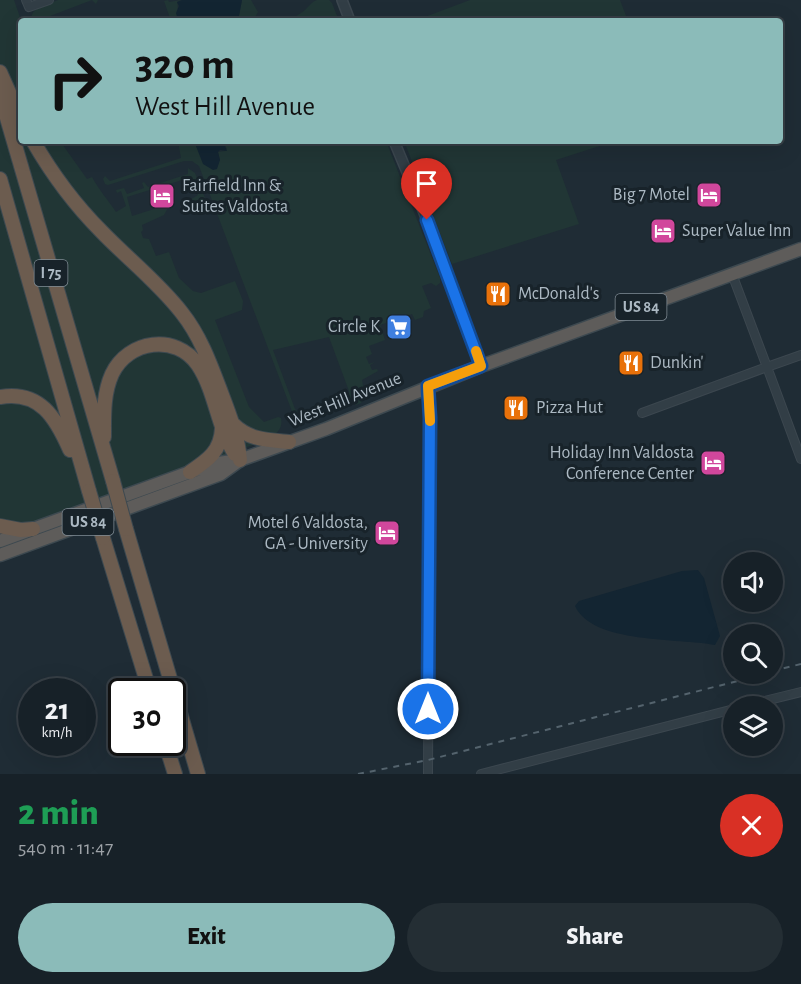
<!DOCTYPE html>
<html lang="en">
<head>
<meta charset="utf-8">
<style>
	body { margin:0; font-family:"Alegreya Sans",sans-serif; background:#242e34; color:#f1f3f6; height:100vh; display:flex; flex-direction:column; font-size:22px; white-space:nowrap }
	* { box-sizing:border-box; margin:0 }
	p { font-size:20px; color:#9ea3a8 }
	.icon { flex:none; width:33px; height:33px; fill:none; stroke:currentColor; stroke-width:2; stroke-linecap:round; stroke-linejoin:round }
	.map { position:relative; height:774px; overflow:hidden }
	.side { display:flex; flex-direction:column; background:#172128; flex:1 }
	.side>* { flex:none }
	.guide { position:absolute; left:18px; top:18px; width:765px; height:126px; border-radius:6px; box-shadow:0 6px 24px #0002,0 0 0 2px #363e45; background:#8bbbb9; color:#111; overflow:hidden }
	.tools { position:absolute; left:723px; top:552px; display:grid; gap:12px }
	.tools a { display:grid; place-items:center; width:60px; height:60px; border-radius:50%; background:#172128; box-shadow:0 6px 24px #0002,0 0 0 2px #363e45; font-size:30px }
	.speed { position:absolute; left:18px; top:678px; display:flex; gap:12px; font-size:30px; font-weight:700; text-align:center }
	.speed>* { display:grid; place-content:center; width:78px; height:78px; border-radius:50%; background:#172128; box-shadow:0 6px 24px #0002,0 0 0 2px #363e45; line-height:1 }
	.speed small { font-size:15px; font-weight:400 }
	.speed .limit { border:3px solid #111; border-radius:9px; background:#fff; color:#111 }
	.pin { position:absolute; display:grid; place-items:center; width:51px; height:51px; color:#fff; margin:-62px -26px; border-radius:50% 50% 50% 0; rotate:-45deg; box-shadow:0 0 6px #0007 }
	.pin .icon { rotate:45deg }
	.me { position:absolute; width:66px; margin:-33px; rotate:0deg; stroke-linejoin:round; filter:drop-shadow(0 0 4px #0008) }
	.turn { display:flex; align-items:center; gap:21px; height:126px; padding:0 18px; font-size:27px }
	.turn .icon { width:78px; height:78px; stroke-width:2.5 }
	.turn b { display:block; font-size:42px; line-height:51px }
	.round { display:grid; place-items:center; flex:none; width:63px; height:63px; border-radius:32px; background:#242e34 }
	.summary { display:flex; align-items:center; justify-content:space-between; height:102px; padding:0 18px }
	h1 { font-size:36px; font-weight:800; line-height:45px; color:#1e9e55 }
	.button { display:flex; gap:12px; margin-top:auto; padding:12px 18px }
	.button a { flex:1; height:69px; border-radius:36px; background:#8bbbb9; color:#111; font-size:24px; font-weight:800; line-height:69px; text-align:center }
	.button a+a { background:#242e34; color:#f1f3f6 }
	.map>svg:first-child { display:block }
</style>
</head>
<body>
<div class="map">
<svg width="801" height="774" viewBox="0 0 801 774">
	<rect width="100%" height="100%" fill="#1f2c35"/>
	<path fill="#213635" d="M0,0H14L21,20L17,23L21,35V141H60L87,179L92,177C99,190 108,200 116,212L126,206L121,191L117,193L116,190L124,188L127,194L144,188L142,183L144,182L148,187L188,174V168L195,173L207,203L206,206L201,208L199,203L189,206L183,204L198,195L192,177L127,197L132,216L170,204L164,215L142,225L143,230L141,232L143,238L149,239L156,256L169,252L179,278L193,291L201,293L235,281L243,301L242,310L215,320L249,407L264,422L278,417L281,418C284,433 270,437 258,443L0,537Z
		M58,0H98L96,4L92,0L37,21H31C31,6 46,5 58,0Z
		M168,0L169,2L182,0L177,2C179,9 176,14 178,21H171L164,1Z
		M242,0H251L258,12L255,17L261,21H238Z
		M317,0H329L332,3L339,21H270L272,18C281,21 293,19 301,13C308,9 309,3 317,0Z
		M470,0H620L628,21H414Z
		M178,141H194L204,164L220,160L218,152L225,151L227,149L223,141H386L440,278V283L436,286L431,283L422,286L431,308L424,311L423,317L415,320L412,314L380,325L385,340L369,346L372,354L366,357L369,364L375,362L370,365L372,370L377,369L378,371L362,380L365,396L361,403L356,405C350,403 348,396 349,391L329,337L273,350L295,409L300,414L301,426H296L292,417L293,414L199,166L192,161H184L108,185L105,184L103,179L105,176L110,181L181,158Z
		M404,141H615L556,160L579,224L452,264Z"/>
	<path fill="#132532" d="M182,0H242L238,21H178L176,13L179,6L177,2Z
		M194,141H223L227,151L220,150L218,152L220,160L217,169L213,170L203,164Z
		M698,570L704,578L720,636L715,645C679,638 592,644 575,606L579,601L682,571Z"/>
	<g fill="none" stroke-linecap="round" stroke-linejoin="round">
		<g stroke="#3c474f" stroke-width="10">
			<path id="minor" d="M26,0L29,7L49,0
				M801,355L767,367L801,459
				M642,413L767,367L732,274
				M744,706L801,692
				M428,774L430,418L428,386
				M481,774L734,709"/>
		</g>
		<g stroke="#3c474f" stroke-width="12">
			<path id="tertiary" d="M342,0L350,21
				M394,141L427,220L481,366"/>
		</g>
		<g stroke="#3d4950" stroke-width="15">
			<path id="trunk" d="M0,541L190,472L218,463L240,460L326,429L481,366L801,249
				M0,555L221,474L239,461"/>
		</g>
		<g stroke="#3d4950" stroke-width="16">
			<path id="motorway" d="M0,72L21,119
				M0,94L113,481
				M33,141C52,174 75,205 102,232C128,259 159,283 182,313C201,337 211,366 222,395C230,416 238,437 240,460
				M0,179L89,491
				M0,397C40,390 56,418 70,450
				M233,424C249,440 267,440 289,442
				M104,437C104,416 103,394 112,374C128,340 176,333 198,365C216,392 217,427 235,454
				M190,472C208,460 221,451 222,428
				M0,526L21,530L33,529
				M126,529L198,774
				M103,538L150,692
				M165,742L175,774"/>
		</g>
		<use href="#minor" stroke="#323e46" stroke-width="8"/>
		<use href="#tertiary" stroke="#323e46" stroke-width="9"/>
		<use href="#trunk" stroke="#5e5c5a" stroke-width="12"/>
		<use href="#motorway" stroke="#6c5c4f" stroke-width="14"/>
		<path stroke="#54636d" stroke-width="2" stroke-dasharray="6 6" stroke-linecap="butt" d="M772,671L801,664
			M358,774L428,760L765,674"/>
		<g stroke="#3d4950" stroke-width="16" stroke-linecap="butt">
			<path id="motorway-bridge" d="M113,481L126,529
				M89,491L103,538"/>
		</g>
		<use href="#motorway-bridge" stroke="#6c5c4f" stroke-width="14"/>
	</g>
	<g fill="none" stroke-linecap="round" stroke-linejoin="round">
		<g stroke="#114b97" stroke-width="15">
			<path id="route" d="M427,220L481,366L428,386L430,418L428,709"/>
		</g>
		<use href="#route" stroke="#1a73e8" stroke-width="10"/>
		<path stroke="#f59e0b" stroke-width="10" d="M430,421L428,386L481,366L476,351"/>
	</g>
	<defs>
		<g id="hotel-square" transform="scale(1.35)"><rect x="-9" y="-9" width="18" height="18" rx="4" fill="#d1479c" stroke="#18232a"/><path d="M-6-4.5h1.5V1H6V5H4.5V3h-9V5H-6ZM-4 0a1.8 1.8 0 1 1 3.6 0ZM.5 0V-2.5h3Q6-2.5 6 0Z" fill="#fff"/></g>
		<g id="restaurant-square" transform="scale(1.35)"><rect x="-9" y="-9" width="18" height="18" rx="4" fill="#e8710a" stroke="#18232a"/><path d="M-5-6h1v4h1v-4h1v4h1v-4h1v5L-1.5 .5V6h-2V.5L-5-1ZM5-6V6H3V1.5H1.5Q1.5-4 5-6Z" fill="#fff"/></g>
		<g id="supermarket-square" transform="scale(1.35)"><rect x="-9" y="-9" width="18" height="18" rx="4" fill="#3f7fe0" stroke="#18232a"/><path d="M-6-5.5h2.5l.6 2H6L4.5 2H-2.5L-4.4-4H-6ZM-1.5 3.2a1.3 1.3 0 1 0 .1 0ZM3 3.2a1.3 1.3 0 1 0 .1 0Z" fill="#fff"/></g>
	</defs>
	<g fill-rule="evenodd">
		<use href="#hotel-square" x="709" y="195"/>
		<use href="#hotel-square" x="162" y="196"/>
		<use href="#hotel-square" x="663" y="231"/>
		<use href="#restaurant-square" x="498" y="294"/>
		<use href="#supermarket-square" x="399" y="327"/>
		<use href="#restaurant-square" x="631" y="363"/>
		<use href="#restaurant-square" x="516" y="408"/>
		<use href="#hotel-square" x="713" y="463"/>
		<use href="#hotel-square" x="387" y="533"/>
	</g>
	<g text-anchor="middle" dominant-baseline="central" stroke-width="6" stroke-linejoin="round" paint-order="stroke">
		<g fill="#18232a" stroke="#808c95" stroke-width="1.5">
			<rect x="34.5" y="260" width="33" height="26" rx="4.5"/>
			<rect x="615.5" y="294" width="51" height="26" rx="4.5"/>
			<rect x="62.5" y="509" width="51" height="26" rx="4.5"/>
		</g>
		<g font-size="16" font-weight="bold" fill="#acb9c3">
			<text x="51" y="273">I 75</text>
			<text x="641" y="307">US 84</text>
			<text x="88" y="522">US 84</text>
		</g>
		<g font-size="18" fill="#acb9c3" stroke="#18232a" text-anchor="start">
			<text x="182" y="186">Fairfield Inn &amp;<tspan x="182" dy="21">Suites Valdosta</tspan></text>
			<text x="690" y="195" text-anchor="end">Big 7 Motel</text>
			<text x="682" y="231">Super Value Inn</text>
			<text x="518" y="294">McDonald's</text>
			<text x="380" y="327" text-anchor="end">Circle K</text>
			<text x="650" y="363">Dunkin'</text>
			<text x="536" y="408">Pizza Hut</text>
			<text x="694" y="453" text-anchor="end">Holiday Inn Valdosta<tspan x="694" dy="21">Conference Center</tspan></text>
			<text x="368" y="523" text-anchor="end">Motel 6 Valdosta,<tspan x="368" dy="21">GA - University</tspan></text>
		</g>
		<g font-size="18" fill="#acb9c3" stroke="#18232a">
			<text transform="translate(345 400) rotate(-22)">West Hill Avenue</text>
		</g>
	</g>
</svg>
<div class="tools">
<a><svg class="icon" aria-label="sound" viewBox="0 0 24 24"><path d="M4 9h4l5-4v14l-5-4H4zM17 9q2 3 0 6"/></svg></a>
<a><svg class="icon" aria-label="search" viewBox="0 0 24 24"><circle cx="10" cy="10" r="6"/><path d="M15 15l6 6"/></svg></a>
<a><svg class="icon" aria-label="layers" viewBox="0 0 24 24"><path d="M12 4l9 5-9 5-9-5zM3 14l9 5 9-5"/></svg></a>
</div>
<div class="speed"><div>21<small>km/h</small></div><div class="limit">30</div></div>
<div class="pin" style="left:427px;top:220px;background:#d93025"><svg class="icon" aria-label="arrive" viewBox="0 0 24 24"><path d="M6 21V4h12l-3 4 3 4H6"/></svg></div>
<svg class="me" style="left:428px;top:709px" viewBox="-20 -20 40 40"><circle r="17" fill="#1a73e8" stroke="#fff" stroke-width="3"/><path d="M0-11L8 9 0 5-8 9z" fill="#fff"/></svg>
<div class="guide">
<div class="turn"><svg class="icon" aria-label="right" viewBox="0 0 24 24"><path d="M7 20v-9h11M14 6l5 5-5 5"/></svg><div><b>320 m</b>West Hill Avenue</div></div>
</div>
</div>
<section class="side">
<div class="summary"><div><h1>2 min</h1><p>540 m · 11:47</p></div><a class="round" style="background:#d93025;color:#fff"><svg class="icon" aria-label="close" viewBox="0 0 24 24"><path d="M6 6l12 12M18 6L6 18"/></svg></a></div>
<div class="button"><a>Exit</a><a>Share</a></div>
</section>
</body>
</html>
